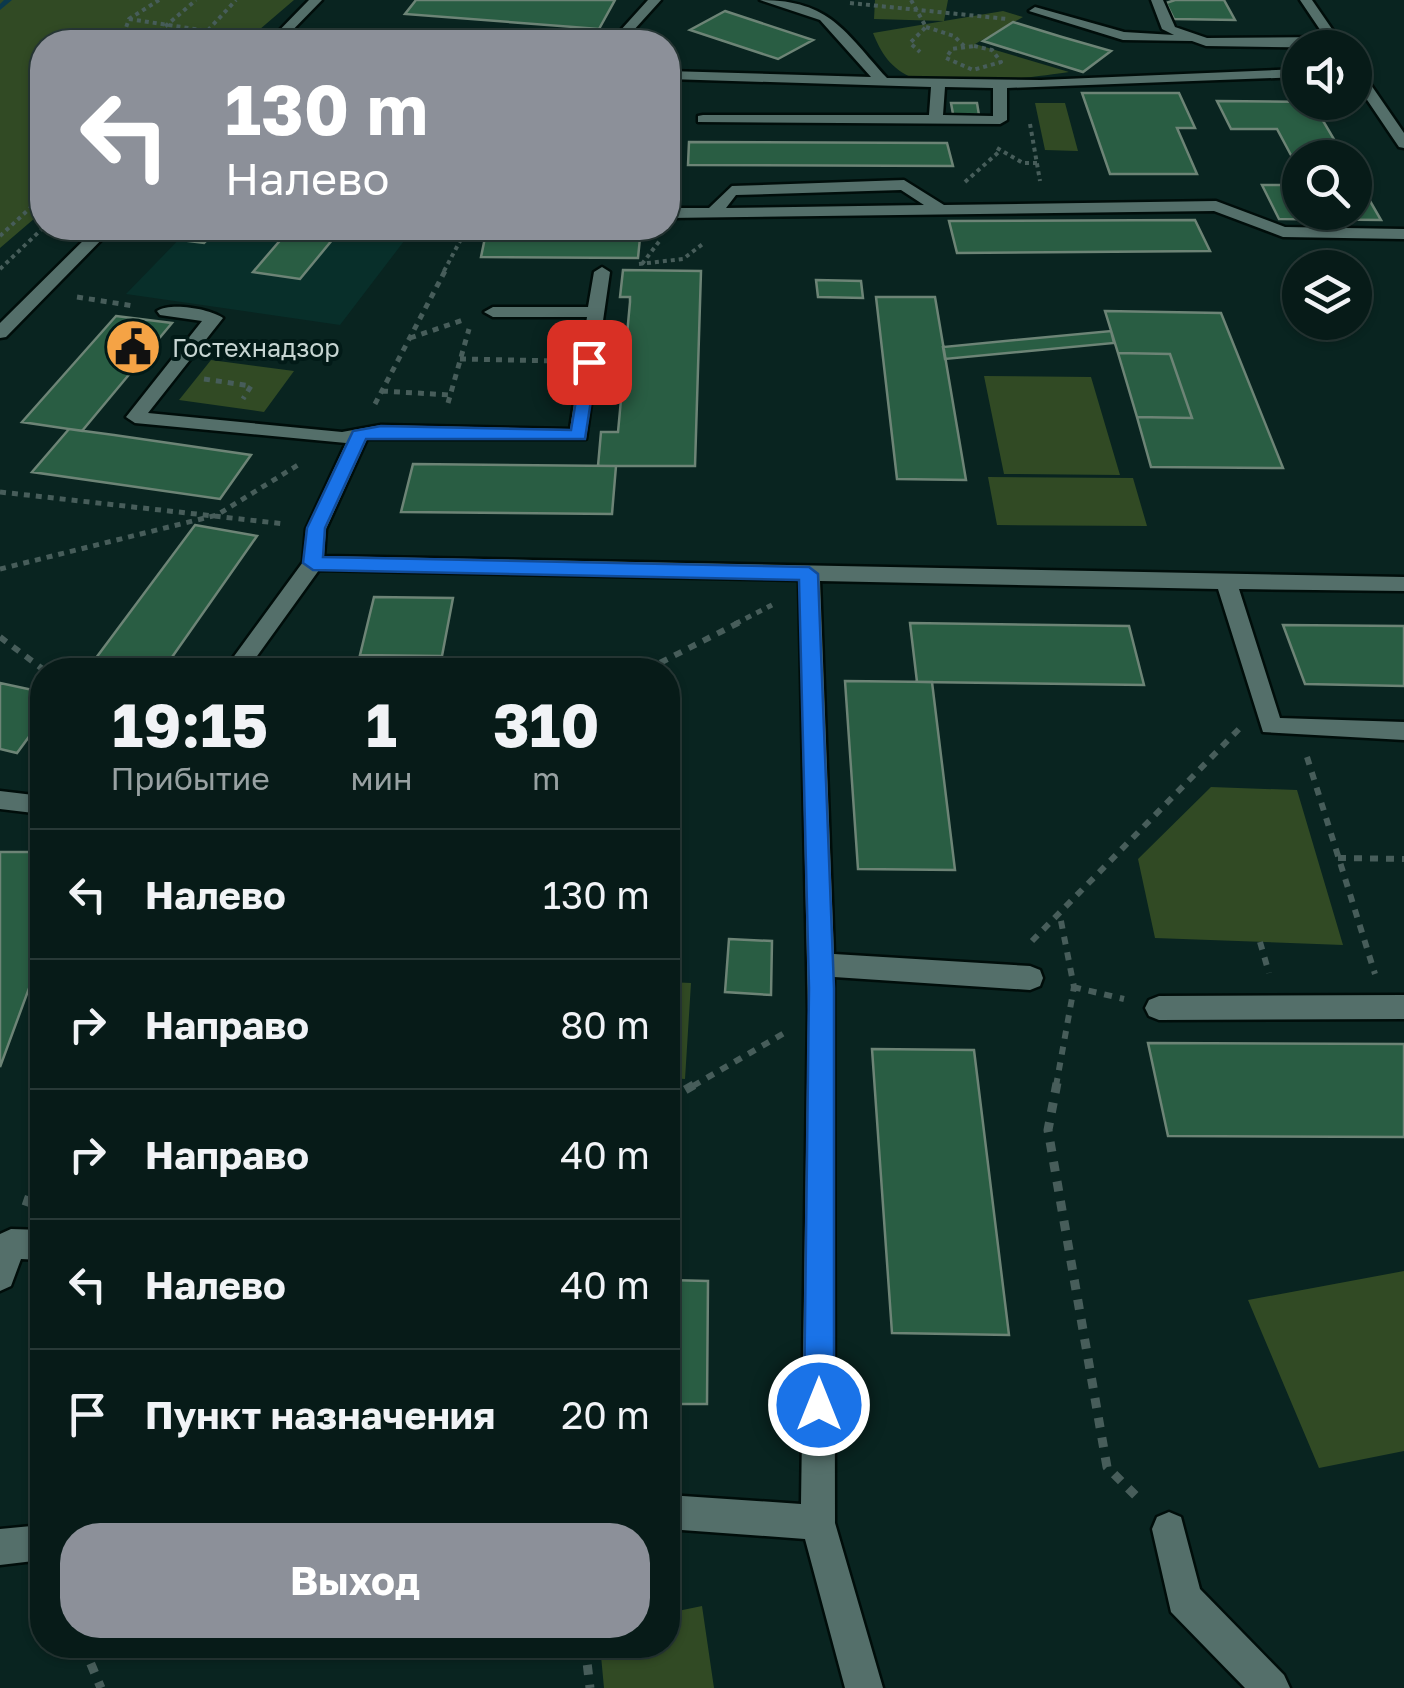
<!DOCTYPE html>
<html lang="ru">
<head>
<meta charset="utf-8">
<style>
	body { margin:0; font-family:"Golos Text",sans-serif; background:#152825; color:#f1f3f6; height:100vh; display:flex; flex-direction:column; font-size:38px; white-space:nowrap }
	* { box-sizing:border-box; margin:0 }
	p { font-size:32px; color:#98a1a2 }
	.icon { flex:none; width:55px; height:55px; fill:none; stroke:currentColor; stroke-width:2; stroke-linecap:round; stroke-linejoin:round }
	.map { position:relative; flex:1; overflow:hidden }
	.sheet { position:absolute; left:30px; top:658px; width:650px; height:1000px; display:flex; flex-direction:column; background:#071b18; border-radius:40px; box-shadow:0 2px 8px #0004,0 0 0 2px #283937 }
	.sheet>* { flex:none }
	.top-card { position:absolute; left:30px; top:30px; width:650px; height:210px; border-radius:40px; box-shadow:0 2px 8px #0004,0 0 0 2px #283937; background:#8c9099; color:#fff; overflow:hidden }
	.buttons { position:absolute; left:1282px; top:30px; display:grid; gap:20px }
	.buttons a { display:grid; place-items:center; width:90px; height:90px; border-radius:50%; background:#071b18; box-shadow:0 2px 8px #0004,0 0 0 2px #283937; font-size:50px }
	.pin { position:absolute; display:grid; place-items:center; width:85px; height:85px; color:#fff; margin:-42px; border-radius:20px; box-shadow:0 5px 15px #0006 }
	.me { position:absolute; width:110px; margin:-55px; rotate:0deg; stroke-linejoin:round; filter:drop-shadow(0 0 8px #0008) }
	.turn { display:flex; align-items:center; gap:35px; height:210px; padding:0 30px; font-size:45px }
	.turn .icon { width:130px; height:130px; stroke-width:2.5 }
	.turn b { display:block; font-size:70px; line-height:85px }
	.eta { display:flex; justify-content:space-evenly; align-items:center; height:170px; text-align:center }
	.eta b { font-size:60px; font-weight:700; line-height:70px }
	.button { display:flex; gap:20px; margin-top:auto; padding:20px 30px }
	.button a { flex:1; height:115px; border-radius:40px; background:#8c9099; color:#fff; font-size:40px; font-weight:700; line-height:115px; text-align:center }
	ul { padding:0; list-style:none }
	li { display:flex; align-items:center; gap:30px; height:130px; padding:0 30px; border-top:2px solid #283937 }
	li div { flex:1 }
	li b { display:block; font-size:38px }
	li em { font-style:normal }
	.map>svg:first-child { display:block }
</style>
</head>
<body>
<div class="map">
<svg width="1404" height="1688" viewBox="0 0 1404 1688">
	<rect width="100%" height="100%" fill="#092420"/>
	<path fill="#082f2a" d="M190,228H414L340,325L126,294Z"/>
	<path fill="#314a24" d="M0,0H294L245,42H42V212L0,248Z
		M875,0H948L944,21L874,19Z
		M1003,11L1023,17L975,44L1069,72C1035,77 943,89 913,78C891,69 881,53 873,33Z
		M1035,103H1065L1078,151L1045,150Z
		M211,360L294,371L264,412L179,400Z
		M984,376L1091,377L1120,475L1004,474Z
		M988,477L1133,478L1147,526L997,525Z
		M1211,787L1297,790L1343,945L1155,938L1138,859Z
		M668,982L691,983L685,1079L668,1078Z
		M1404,1271V1451L1319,1468L1248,1300Z
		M702,1606L714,1688H604L600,1645H668V1613Z"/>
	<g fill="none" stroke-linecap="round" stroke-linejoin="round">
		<path fill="#0b394c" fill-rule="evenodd" d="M4,0H12L0,10V4Z"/>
	</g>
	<path fill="#295d43" stroke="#6d8476" stroke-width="2.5" d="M416,0H615L599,29L405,14Z
		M1175,0H1224L1235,20L1174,19L1166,3Z
		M725,11L813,40L778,59L690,30Z
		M1013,22L1062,37L1111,51L1083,72L983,41Z
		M1082,93H1179L1195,128H1177L1197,174H1110Z
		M1217,101L1312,102L1345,158H1300V172L1277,129H1231Z
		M951,103H977L979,115L953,114Z
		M689,142L947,143L953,166L688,165Z
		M1355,175L1381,220L1279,219L1262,185H1300V212H1355Z
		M1195,220L1210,251L957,253L949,221Z
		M192,228H219L204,243L181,240Z
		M279,228H342L300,279L253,272L283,237L272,236Z
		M487,228H641L638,258L481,257Z
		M623,270L701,271L695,466H598L601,432H618L630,302V297H620Z
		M816,280L861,281L863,298L818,297Z
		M876,297H935L966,480L897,479Z
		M1105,311L1221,313L1283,468L1151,467L1137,417L1192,418L1170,354L1118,353Z
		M116,316L172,323L82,431L22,422Z
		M1111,331L1114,343L945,359L943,347Z
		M1118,353L1170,354L1192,418L1137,417Z
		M69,429L114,435L251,455L220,499L32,472Z
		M413,464L616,466L612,514L401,512Z
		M195,525L257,536L163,670H87Z
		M374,597L453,598L442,656L360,655Z
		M910,623L1129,626L1144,685L917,682Z
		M1283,625L1404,626V686L1305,684Z
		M845,681L932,682L955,870L858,869Z
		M0,683L42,692V719L17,753L0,749Z
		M0,852H42V953L0,1067Z
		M729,939L772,941L771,995L725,992Z
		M1148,1043L1404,1044V1137L1168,1136Z
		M872,1049L974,1050L1009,1335L892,1333Z
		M668,1280L708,1281L707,1404H668Z"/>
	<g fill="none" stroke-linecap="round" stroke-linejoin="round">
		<g stroke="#000d0a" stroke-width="5">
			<path id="minor" d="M309,0H322L281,42H268Z
				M648,0H661L623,42H610Z
				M760,0C830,0 844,31 887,78L1041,80L1300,69V77L1007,88V120L1000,124L698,122V116L703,115H929L931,87L668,79V71L871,77L820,20ZM945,87L993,88V116L943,115Z
				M1151,0H1163L1175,27L1207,38L1325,37L1300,0H1312L1345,48L1206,46L1192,41L1123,40L1029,11L1035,7L1124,32L1174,35L1162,29Z
				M1355,68L1360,69L1404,133V148L1399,147L1355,82Z
				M904,180L944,205L1216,201L1285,227L1404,229V239L1283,237L1214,211L668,218V208H709L732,186ZM901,190L924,205L726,208L736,195Z
				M96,228H113L6,337L0,338V323Z
				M602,267L610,272L586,439H367L326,529L324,556L1404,577V591L1239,589L1280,718L1404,722V740L1263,732L1218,589L820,581L834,954L1030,966L1040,970L1043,978L1040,986L1030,990L834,977L835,1523L883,1688H845L805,1539L668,1529V1495L801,1504L808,1011L799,580L319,570L247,670H224L303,562L306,529L346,443L135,423L126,417L202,321L160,315L157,311C171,302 210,309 223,318L148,413L342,432L381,425L570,429L587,317H493L484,312L493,307H588L594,272Z
				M0,791L42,796V814L0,809Z
				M1404,995V1019L1159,1020L1149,1016L1145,1008L1149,1000L1159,996Z
				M11,1229L42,1230V1260L21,1259L11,1286L0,1291V1234Z
				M1169,1512L1181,1517L1200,1589L1284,1675L1290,1688H1245L1171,1612L1152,1529L1157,1517Z
				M42,1525V1560L0,1565V1529Z"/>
		</g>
		<path stroke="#475d5a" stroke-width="4" stroke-dasharray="4 4" stroke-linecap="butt" d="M911,0L926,27L910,43L920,52
			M850,3L1007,19
			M129,19L208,31
			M926,27L954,36L964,46
			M323,32L338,42
			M121,42L129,19L159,0
			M147,42L196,0
			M197,42L236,0
			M974,46L992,50L1001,62L973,70L946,58L952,49Z
			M1030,124L1040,181
			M997,148L1023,163H1037
			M965,182L1001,150
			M676,184L680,137
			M0,236L42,197
			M639,264L683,259L704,243
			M642,264L661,239
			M0,269L43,228
			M444,271L467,228"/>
		<path stroke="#475d5a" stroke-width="5" stroke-dasharray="6 6" stroke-linecap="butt" d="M77,297L134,306
			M410,338L463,320
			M460,359L559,361
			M204,379L251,386L243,399
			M382,391L450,395
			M448,403L469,329
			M375,404L446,269
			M0,492L285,524
			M0,569L217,515L298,465
			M735,624L772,605"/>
		<path stroke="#475d5a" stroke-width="6" stroke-dasharray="8 8" stroke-linecap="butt" d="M0,637L44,670
			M646,670L740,622
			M668,735L674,736
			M1307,757L1375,974
			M1338,858L1404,859
			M1032,941L1240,728
			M1260,942L1269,973
			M1073,987L1124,999
			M693,1086L786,1032
			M1056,1086L1074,987L1060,916"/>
		<path stroke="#475d5a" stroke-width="9" stroke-dasharray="10 10" stroke-linecap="butt" d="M1057,1083L1048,1130L1107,1467L1142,1502
			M668,1100L697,1083
			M26,1206L42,1160
			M83,1645L101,1688
			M585,1645L590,1688"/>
		<use href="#minor" fill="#546f6a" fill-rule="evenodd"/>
	</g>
	<path fill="#1a73e8" stroke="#114b97" stroke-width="2.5" d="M583,359L597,362L585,439H366L325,528L323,557L809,567L818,574L834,988V1405L829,1415L819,1420L808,1415L804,1405L809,988L799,580L313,570L303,563L307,528L353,431L381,426L571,430Z"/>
	<defs>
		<g id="civic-disc" transform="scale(2.875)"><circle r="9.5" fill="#f5a345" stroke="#021a17"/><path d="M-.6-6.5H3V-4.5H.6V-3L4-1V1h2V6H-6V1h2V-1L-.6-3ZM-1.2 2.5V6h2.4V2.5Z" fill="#111"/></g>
	</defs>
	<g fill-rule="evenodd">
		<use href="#civic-disc" x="133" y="347"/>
	</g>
	<g text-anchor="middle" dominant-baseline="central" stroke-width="8" stroke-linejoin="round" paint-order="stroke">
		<g font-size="25" fill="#c7d5d2" stroke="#021a17" text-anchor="start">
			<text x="172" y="347">Гостехнадзор</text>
		</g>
	</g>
</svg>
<div class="buttons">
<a><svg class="icon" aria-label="sound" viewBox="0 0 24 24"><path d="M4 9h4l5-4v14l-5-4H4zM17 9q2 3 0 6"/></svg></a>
<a><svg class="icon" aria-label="search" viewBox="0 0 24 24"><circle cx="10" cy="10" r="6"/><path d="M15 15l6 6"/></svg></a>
<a><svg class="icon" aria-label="layers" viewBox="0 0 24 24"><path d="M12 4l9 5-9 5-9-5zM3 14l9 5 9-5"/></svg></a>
</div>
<div class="pin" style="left:589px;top:362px;background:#d93025"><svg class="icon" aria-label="arrive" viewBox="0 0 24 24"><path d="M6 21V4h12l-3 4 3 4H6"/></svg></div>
<svg class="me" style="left:819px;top:1405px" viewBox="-20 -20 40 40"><circle r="17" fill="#1a73e8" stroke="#fff" stroke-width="3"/><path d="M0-11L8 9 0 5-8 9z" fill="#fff"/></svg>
<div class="top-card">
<div class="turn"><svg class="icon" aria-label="left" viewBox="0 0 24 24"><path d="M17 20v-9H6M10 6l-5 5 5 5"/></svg><div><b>130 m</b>Налево</div></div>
</div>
<section class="sheet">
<div class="eta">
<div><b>19:15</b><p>Прибытие</p></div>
<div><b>1</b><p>мин</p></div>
<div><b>310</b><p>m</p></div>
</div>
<ul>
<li><svg class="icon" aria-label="left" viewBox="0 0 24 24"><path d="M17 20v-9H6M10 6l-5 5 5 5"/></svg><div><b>Налево</b></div><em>130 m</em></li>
<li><svg class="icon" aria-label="right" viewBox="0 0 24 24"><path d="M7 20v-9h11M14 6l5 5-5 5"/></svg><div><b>Направо</b></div><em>80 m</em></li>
<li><svg class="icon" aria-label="right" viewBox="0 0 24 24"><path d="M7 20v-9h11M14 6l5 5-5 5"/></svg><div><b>Направо</b></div><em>40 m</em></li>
<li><svg class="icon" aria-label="left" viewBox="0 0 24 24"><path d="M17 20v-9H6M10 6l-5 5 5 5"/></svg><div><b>Налево</b></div><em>40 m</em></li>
<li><svg class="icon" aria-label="arrive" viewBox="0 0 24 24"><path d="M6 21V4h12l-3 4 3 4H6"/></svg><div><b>Пункт назначения</b></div><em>20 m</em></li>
</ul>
<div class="button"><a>Выход</a></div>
</section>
</div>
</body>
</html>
